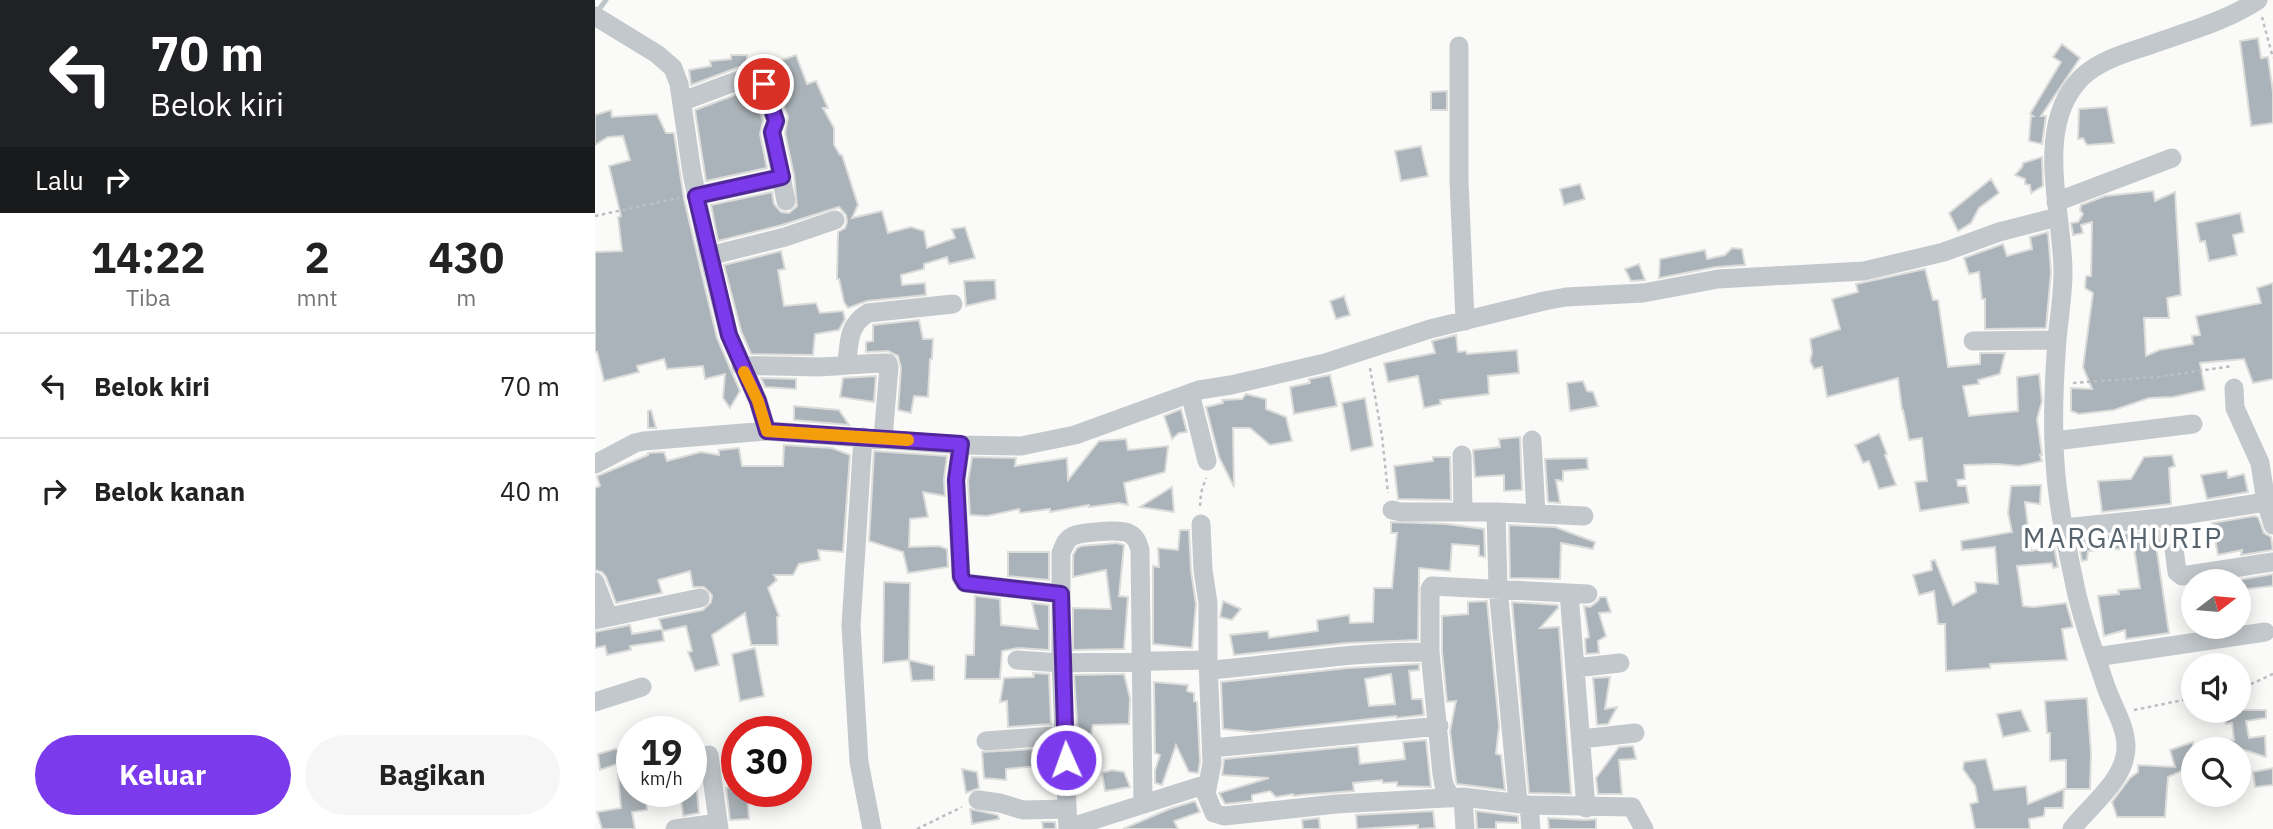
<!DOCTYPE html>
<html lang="id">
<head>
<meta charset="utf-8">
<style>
	body { margin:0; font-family:"IBM Plex Sans",sans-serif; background:#f6f6f6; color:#222; height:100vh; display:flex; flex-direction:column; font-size:26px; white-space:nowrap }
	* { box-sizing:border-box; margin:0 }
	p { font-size:23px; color:#767676 }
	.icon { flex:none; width:38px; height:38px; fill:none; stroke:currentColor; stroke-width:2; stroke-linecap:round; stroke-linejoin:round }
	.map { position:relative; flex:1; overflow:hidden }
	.panel { display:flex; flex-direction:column; background:#fff; width:595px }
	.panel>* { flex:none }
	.hud { background:#202124; color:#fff; overflow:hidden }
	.needle { width:46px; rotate:74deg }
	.fabs { position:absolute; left:1586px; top:569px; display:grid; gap:14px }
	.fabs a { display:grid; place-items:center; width:70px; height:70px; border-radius:50%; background:#fff; box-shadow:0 4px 18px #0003; font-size:35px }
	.speed { position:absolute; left:21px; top:716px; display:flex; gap:14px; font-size:35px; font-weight:700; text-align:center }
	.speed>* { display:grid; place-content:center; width:91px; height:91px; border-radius:50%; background:#fff; box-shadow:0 4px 18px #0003; line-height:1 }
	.speed small { font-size:18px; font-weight:400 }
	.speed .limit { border:10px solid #d22; background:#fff; color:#111 }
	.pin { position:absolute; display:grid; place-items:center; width:60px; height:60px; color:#fff; margin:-30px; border:4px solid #fff; border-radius:50%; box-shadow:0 2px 7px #0007 }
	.me { position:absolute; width:77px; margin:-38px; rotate:358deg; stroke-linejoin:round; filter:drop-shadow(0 0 5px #0008) }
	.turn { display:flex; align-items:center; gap:24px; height:147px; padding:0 35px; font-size:32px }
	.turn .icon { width:91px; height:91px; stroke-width:2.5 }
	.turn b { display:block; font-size:49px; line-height:60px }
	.then { display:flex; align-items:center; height:66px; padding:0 35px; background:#0003; gap:14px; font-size:26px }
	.eta { display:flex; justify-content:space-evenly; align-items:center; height:119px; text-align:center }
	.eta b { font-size:42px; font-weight:700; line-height:49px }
	.action { display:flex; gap:14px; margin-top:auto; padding:14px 35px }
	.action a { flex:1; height:80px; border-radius:42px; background:#7c3aed; color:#fff; font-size:28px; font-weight:700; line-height:80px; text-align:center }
	.action a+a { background:#f6f6f6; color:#222 }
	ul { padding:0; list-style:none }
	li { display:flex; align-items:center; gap:21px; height:105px; padding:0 35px; border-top:2px solid #e0e0e0 }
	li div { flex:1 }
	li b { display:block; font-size:26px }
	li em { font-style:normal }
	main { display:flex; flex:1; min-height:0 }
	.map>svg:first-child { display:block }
</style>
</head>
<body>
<main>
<section class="panel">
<div class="hud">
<div class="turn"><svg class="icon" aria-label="left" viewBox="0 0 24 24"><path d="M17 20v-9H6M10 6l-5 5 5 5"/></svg><div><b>70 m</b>Belok kiri</div></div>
<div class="then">Lalu<svg class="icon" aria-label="right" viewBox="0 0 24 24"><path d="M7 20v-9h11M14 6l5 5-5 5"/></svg></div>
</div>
<div class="eta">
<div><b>14:22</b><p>Tiba</p></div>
<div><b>2</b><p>mnt</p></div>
<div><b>430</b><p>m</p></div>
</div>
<ul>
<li><svg class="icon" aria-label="left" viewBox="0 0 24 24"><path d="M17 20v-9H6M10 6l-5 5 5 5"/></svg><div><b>Belok kiri</b></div><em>70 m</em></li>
<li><svg class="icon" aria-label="right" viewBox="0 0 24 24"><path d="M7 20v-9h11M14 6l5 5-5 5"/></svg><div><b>Belok kanan</b></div><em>40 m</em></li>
</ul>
<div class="action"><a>Keluar</a><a>Bagikan</a></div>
</section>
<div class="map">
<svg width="1678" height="829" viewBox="0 0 1678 829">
	<rect width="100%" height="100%" fill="#fafaf8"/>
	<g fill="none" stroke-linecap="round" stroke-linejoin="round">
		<path stroke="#bbc7cb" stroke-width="5" d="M2,12L11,0"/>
	</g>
	<path fill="#aab3b9" stroke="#dcdcda" stroke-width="2" fill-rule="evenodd" d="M1663,38L1666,58L1673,57L1678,92V123L1656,126L1645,41Z
		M1467,44L1485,58L1446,116H1451L1447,144L1434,141L1436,116H1438L1435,114L1466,62L1458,57Z
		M136,55H152V64L96,85L94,70L116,66L115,61L136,59Z
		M201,55L212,84L221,81L233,108H228L239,128V145L245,155H247L263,205L257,218L287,211L293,233L316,227L329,231L332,248L360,238L357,229L370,227L380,258L354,264L352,257L329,264V269L306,275L307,285L330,283L331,295L272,301L253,308L249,302L244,279H242L243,232L250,228L252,222L251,215L244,207L187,225L123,241L116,205L177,192L179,204L186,212L194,213L202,206L199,175L190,133L193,117L177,73L169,66Z
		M156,89L168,121L165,134L172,168L111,181L100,110Z
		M852,91V110H836V92Z
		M1512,107L1519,143L1492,145L1488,138L1483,139L1484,109Z
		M16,110L17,117L62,114L71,133H79L89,199L122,338L145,391L135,408L128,398L130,374L110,379L108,366L72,369L69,359L42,366L44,372L9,381L2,352H0V252L27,251L23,217L26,216L14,166L35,160L28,136L13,137L0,145V115Z
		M826,146L833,176L806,181L800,151Z
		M1447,157L1448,186L1436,193L1435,185L1430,184V179L1420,175L1427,167L1428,163Z
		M1396,179L1404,193L1384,208L1376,223L1363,231L1354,213Z
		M985,184L990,199L969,205L965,189Z
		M1558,191L1560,201L1580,192L1586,295L1572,298L1574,318H1549L1551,356L1564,350L1598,344L1597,336L1605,335L1601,316L1666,303L1662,288L1678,283V379L1658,383L1649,359L1605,363L1610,390L1578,397L1554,398L1519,410L1484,414L1476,411V388L1497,389L1488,367L1498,293L1490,288L1491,276H1496L1497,222L1486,225L1488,233L1478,235L1476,223L1483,222L1488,214L1485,210L1486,205L1510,196Z
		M1645,213L1649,232L1638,235L1642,255L1614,261L1610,241L1605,242L1601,223Z
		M1453,232L1456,272L1451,328L1390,329V299H1387L1384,272L1374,274L1369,258L1408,244L1412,256L1437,249L1435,237Z
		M1137,248L1147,249L1150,265L1121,267L1064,278L1065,259L1110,250L1112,259L1130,255Z
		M186,251L190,269L183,270L189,306L221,303L225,313L248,311L250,319L244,330L220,334L218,355L156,354L146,331L129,265Z
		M1044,264L1050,280L1036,281L1030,269Z
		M1330,269L1338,300H1343L1353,367L1385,364V353H1410L1405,374L1383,380L1384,384L1368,386L1374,416L1423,411L1422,377L1444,374L1447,401L1442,419L1447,455H1445L1447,461L1424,466L1403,464L1369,465L1370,479L1362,480L1363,486H1371L1374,503L1325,511L1320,482L1332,481L1327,438L1314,440L1308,410H1307L1303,378L1232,397L1227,367L1219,369L1215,361L1217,353L1215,339L1245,329L1237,299L1263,292L1261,284Z
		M400,280L401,299L371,306L369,281Z
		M749,296L755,315L741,319L735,301Z
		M324,320L328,339H338L337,359H335L333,397L319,396L316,413L303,410L306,368L303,356L293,351L271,352V342L278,341V325Z
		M861,335L863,352L871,351L872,354L922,350L924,373L893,376L894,394L845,400L846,404L829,408L823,376L793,382L789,363L840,353L837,341Z
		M735,375L742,406L699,414L695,387L715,383L714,379Z
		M281,376L279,402L245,397L248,378Z
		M166,378L201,379V389L170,387Z
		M988,381L992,391L998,392L1003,406L975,411L972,383Z
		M651,394L671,399V409L691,417L697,441L675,445L655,428H638L639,487L624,457L611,407L628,403L627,400L647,399Z
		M770,398L778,446L756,451L747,403Z
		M199,406L244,410L254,425L199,420Z
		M586,409L592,432L584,433L577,439L569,416Z
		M56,410L61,428H53V411Z
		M1284,434L1292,454L1290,455L1301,485L1284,489L1274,461L1268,463L1260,445Z
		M925,437L927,490L909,491V475L880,477L878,450L905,447L904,439Z
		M531,439L533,450L573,446L570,472L529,483L533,505L524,503L494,507V505L455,512V509L425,513L424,509L392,516L375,515L373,481L377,457L421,458L420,466L472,458L473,480L504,441Z
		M189,445L237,448L255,455L248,552L223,550L225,560L204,564L198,575H179L182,580L173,588L184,616L182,617L183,645H156L150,613L117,635L124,665L100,671L93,652L97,651L91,626L68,631L64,619L108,610L116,602L117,595L109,587H98L95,571L63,580L67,593L21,603L11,577L7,572L0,570V488L5,486L2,476L53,455V453L69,452L72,461L106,452L124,455V450L144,448L147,466H188Z
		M279,451L352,456L349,479L350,496L328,492L333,517L315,519L314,547L344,546L352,549L353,567L313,573L308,552L274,541Z
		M1577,455L1580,466L1574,468L1576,504L1507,512L1503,481L1536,479L1549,457Z
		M838,457H855L856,500L803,499L799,466L838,461Z
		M992,458L993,469L968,471V481L961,480L965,503L953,502L950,459Z
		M1632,471L1633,478L1649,474L1653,492L1612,499L1606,475Z
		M1446,485L1445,504L1430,502L1436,551L1459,547L1463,567L1458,568L1457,563L1422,566L1428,606L1439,607L1471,603L1478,627L1467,629L1472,660L1395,664V668L1351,671L1350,624H1343L1339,591L1324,595L1318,575L1337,570L1336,561L1340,560L1358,605L1381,592L1380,582L1403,584L1400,547L1367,550L1366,541L1417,532L1413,513L1416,486Z
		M577,487L579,512L545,507Z
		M1659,516L1663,517L1669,533L1676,537L1678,550L1646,555L1647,550L1623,555L1617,523Z
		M796,522L851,524L889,529L890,557L884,556V546L857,544L855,571L824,568L823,640L751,643L639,655L635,635L673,631L674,638L723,631L722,620L754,615L755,623L778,622L779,588H797L802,533H796Z
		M914,525L960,527L1000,542L998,549L966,543L965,579L915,578Z
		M585,530H594L596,571L601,604L597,648L558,644V566L564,567L563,548L583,550Z
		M1564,530L1566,545H1561L1574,633L1531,639L1530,630L1509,636L1503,596L1524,594L1523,590L1545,588L1539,548L1493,551L1492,560L1487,561L1483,539Z
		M522,543L529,545L524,596L533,597L529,649L478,650V608L516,609L511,570L478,577V555L482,548L486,546Z
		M413,552H454V580L413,576Z
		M1678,574V586L1643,590V580Z
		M289,582L315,583L314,660L288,663Z
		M380,596L405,599L406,625L443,629L437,603L454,605V650L423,648L407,651L405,679H370L371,655H379Z
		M1005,597H1011L1016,612L1004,613L1011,636L1003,641L1004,653L991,654L990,639L994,637L989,606L995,607L1003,601Z
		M628,601L646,609L637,620L625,617Z
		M892,601L904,726L901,754L906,755L910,790L862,784L861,781L855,731L861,701L852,702L847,651V616L873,614V602Z
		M917,602L963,605V608L945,628L964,627L976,794L934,793Z
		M35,625L37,634L67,629L69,641L35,646L36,650L12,655L10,646L0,648V632Z
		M160,648L169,696L145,701L137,654Z
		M314,660L339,666V680L317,681Z
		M824,664V670L814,671L817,699H827L829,715L802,718L801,716L658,732L628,729L626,682L753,668ZM796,674L800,704L774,706L770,679Z
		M438,673L454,674L456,724L413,727L412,701L405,702L409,678L439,677Z
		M529,674L535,698L534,724L498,725L496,735L483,736L479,675Z
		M1015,677L1010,709L1022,707L1013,724L1002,725L998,678Z
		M559,682L593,685L592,691L599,693V701L602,702L605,762L603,773L594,772L581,745L567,785L560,783V770L565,755L560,753Z
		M1492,698L1496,753L1495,789H1471V760L1455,761V733H1452L1450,701Z
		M1426,710L1435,731L1408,737L1402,714Z
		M1628,710H1671V718L1651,721L1654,738L1670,736L1671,757L1625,742L1639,740L1637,723L1631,724Z
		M831,740L836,787L802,786V782L788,783L787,780L758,783L759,791L705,795L699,796L698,794L681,797L675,791L657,795V801L630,804L624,793L674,778L627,775L629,759L763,746L765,764L810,759L808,742Z
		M1598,742V766L1573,777L1570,817H1522L1517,802L1535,778L1543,772V765L1580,767L1575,750Z
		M1038,746L1041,759L1024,760L1027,794H1003L1001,778L1024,747Z
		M457,748L459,782H444V766L411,769V780L389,778L387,752Z
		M20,749L37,753V791H50L51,794L52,810L37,812L40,829H7L2,812L26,808L22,764L5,770L3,754Z
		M1391,759L1399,790L1431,786L1433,804L1469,789L1468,808H1450L1449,816L1434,819L1435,829H1380L1375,804L1383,802L1380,786L1368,769L1369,762Z
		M1678,768V785L1660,787L1658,772Z
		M367,769L382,772L384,788L371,793Z
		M517,770L529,772L535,787L510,791L507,773Z
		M142,787V791H152L154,819L135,820L131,788Z
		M85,791H102L104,813L88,816Z
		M600,801L605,812L579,821L583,829H528L574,809Z
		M375,809L403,815L404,819L377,824Z
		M838,811L840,828L823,829V825L762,829L761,815Z
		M881,811L923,816V823L901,822V829H882Z
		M724,818L725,829H708L707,820Z
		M953,818L991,820L1001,819V829H954Z
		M447,822H460L461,829H448Z"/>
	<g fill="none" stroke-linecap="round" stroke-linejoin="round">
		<path stroke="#bbbfc2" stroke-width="2.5" stroke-dasharray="3.5 3.5" stroke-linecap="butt" d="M1667,17L1678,58
			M0,216L84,198
			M775,368L787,436L793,493
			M1478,383L1561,377L1638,366
			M605,506L606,493L611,478
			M1643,690L1678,674
			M1539,710L1598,698
			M322,829L367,807"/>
		<path stroke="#c3c8cc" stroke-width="19" d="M0,16L62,54L78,68L84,84L97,173L114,256L134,335L163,401L172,431
			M864,46V180L870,321
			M88,101L158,75L165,77L181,121L177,132L191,201
			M101,196L187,177
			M1461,202L1577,158
			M114,256L190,237L240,220
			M1378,341L1462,340
			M252,364C254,342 253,325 273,313L358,304
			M146,366C173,365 199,367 225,367C248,366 270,363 293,363L294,367L288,438
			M1639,388L1640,408L1665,463L1671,502
			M595,393L612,461
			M268,437L256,626L264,762L277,829
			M937,440L941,514
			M1460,441L1598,424
			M366,445L361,480L366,577L370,583L466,594
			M867,455L868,512
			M0,464L40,443L49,441L172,431L366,445L426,446L480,435L604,390L636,385L730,363L835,329L949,301L971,297L1048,293L1123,279L1269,271L1349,252L1404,232L1462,217
			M797,510L806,512H901L989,516
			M901,512L903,588L923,802
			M1575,517L1582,572L1587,576L1678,562
			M606,524L608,570L613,603V660L617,763L611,794L619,813L629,816L741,804L868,797L934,805L1037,807L1049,829
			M1469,528L1575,517L1671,502L1678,525
			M0,582L13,616
			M974,593L991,808
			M0,620L105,598
			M1501,657L1670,632
			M422,660L466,663V553C469,546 471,539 478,536C487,532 526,529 533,533C541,536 543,543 545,550L548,804
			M980,668L1025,663
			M615,670C688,664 761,651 835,652
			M0,702L47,687
			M986,739L1040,733
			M391,741L471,735
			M617,748L844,726
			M114,755L124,829
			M868,797L870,829
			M856,798L849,785L847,774L835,652V589L837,586L993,594
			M383,800L405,803L428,810L472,809
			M934,805L936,829
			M473,828L612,784
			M80,829L123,823
			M473,829L466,663L613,660
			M1477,829C1495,805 1531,780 1531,747C1531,726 1518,707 1511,687C1499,651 1485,614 1478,576C1470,539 1462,500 1460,462C1457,422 1459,380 1462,340C1464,317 1468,295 1468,272C1468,212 1438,127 1486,78C1503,61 1530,53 1552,46C1590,32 1630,22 1663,0"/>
	</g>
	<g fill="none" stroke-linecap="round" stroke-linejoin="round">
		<g stroke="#51269a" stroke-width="18">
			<path id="route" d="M169,84L181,121L177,132L187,177L101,196L134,335L163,401L172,431L366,444L361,480L366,576L370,583L466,594L471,760"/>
		</g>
		<use href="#route" stroke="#7c3aed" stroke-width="12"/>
		<path stroke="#f59e0b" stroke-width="12" d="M149,372L163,401L172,431L313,440"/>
	</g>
	<g text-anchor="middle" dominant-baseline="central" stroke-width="7" stroke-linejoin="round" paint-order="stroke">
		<g font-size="28" letter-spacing="2" fill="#57646e" stroke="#fff">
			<text x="1528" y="537">MARGAHURIP</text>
		</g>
	</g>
</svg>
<div class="fabs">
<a><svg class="needle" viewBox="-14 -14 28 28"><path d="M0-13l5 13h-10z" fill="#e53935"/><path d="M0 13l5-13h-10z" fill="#767676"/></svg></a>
<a><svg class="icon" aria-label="sound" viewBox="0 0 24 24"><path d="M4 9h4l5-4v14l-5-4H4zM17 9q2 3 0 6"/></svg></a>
<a><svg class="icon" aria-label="search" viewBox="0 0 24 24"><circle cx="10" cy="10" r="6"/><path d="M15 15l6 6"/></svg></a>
</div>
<div class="speed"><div>19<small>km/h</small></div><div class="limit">30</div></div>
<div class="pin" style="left:169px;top:84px;background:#d93025"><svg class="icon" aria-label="arrive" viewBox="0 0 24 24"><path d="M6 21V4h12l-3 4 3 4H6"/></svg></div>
<svg class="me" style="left:471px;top:760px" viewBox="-20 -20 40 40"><circle r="17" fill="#7c3aed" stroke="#fff" stroke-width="3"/><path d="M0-11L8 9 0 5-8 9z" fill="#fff"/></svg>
</div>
</main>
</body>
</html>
